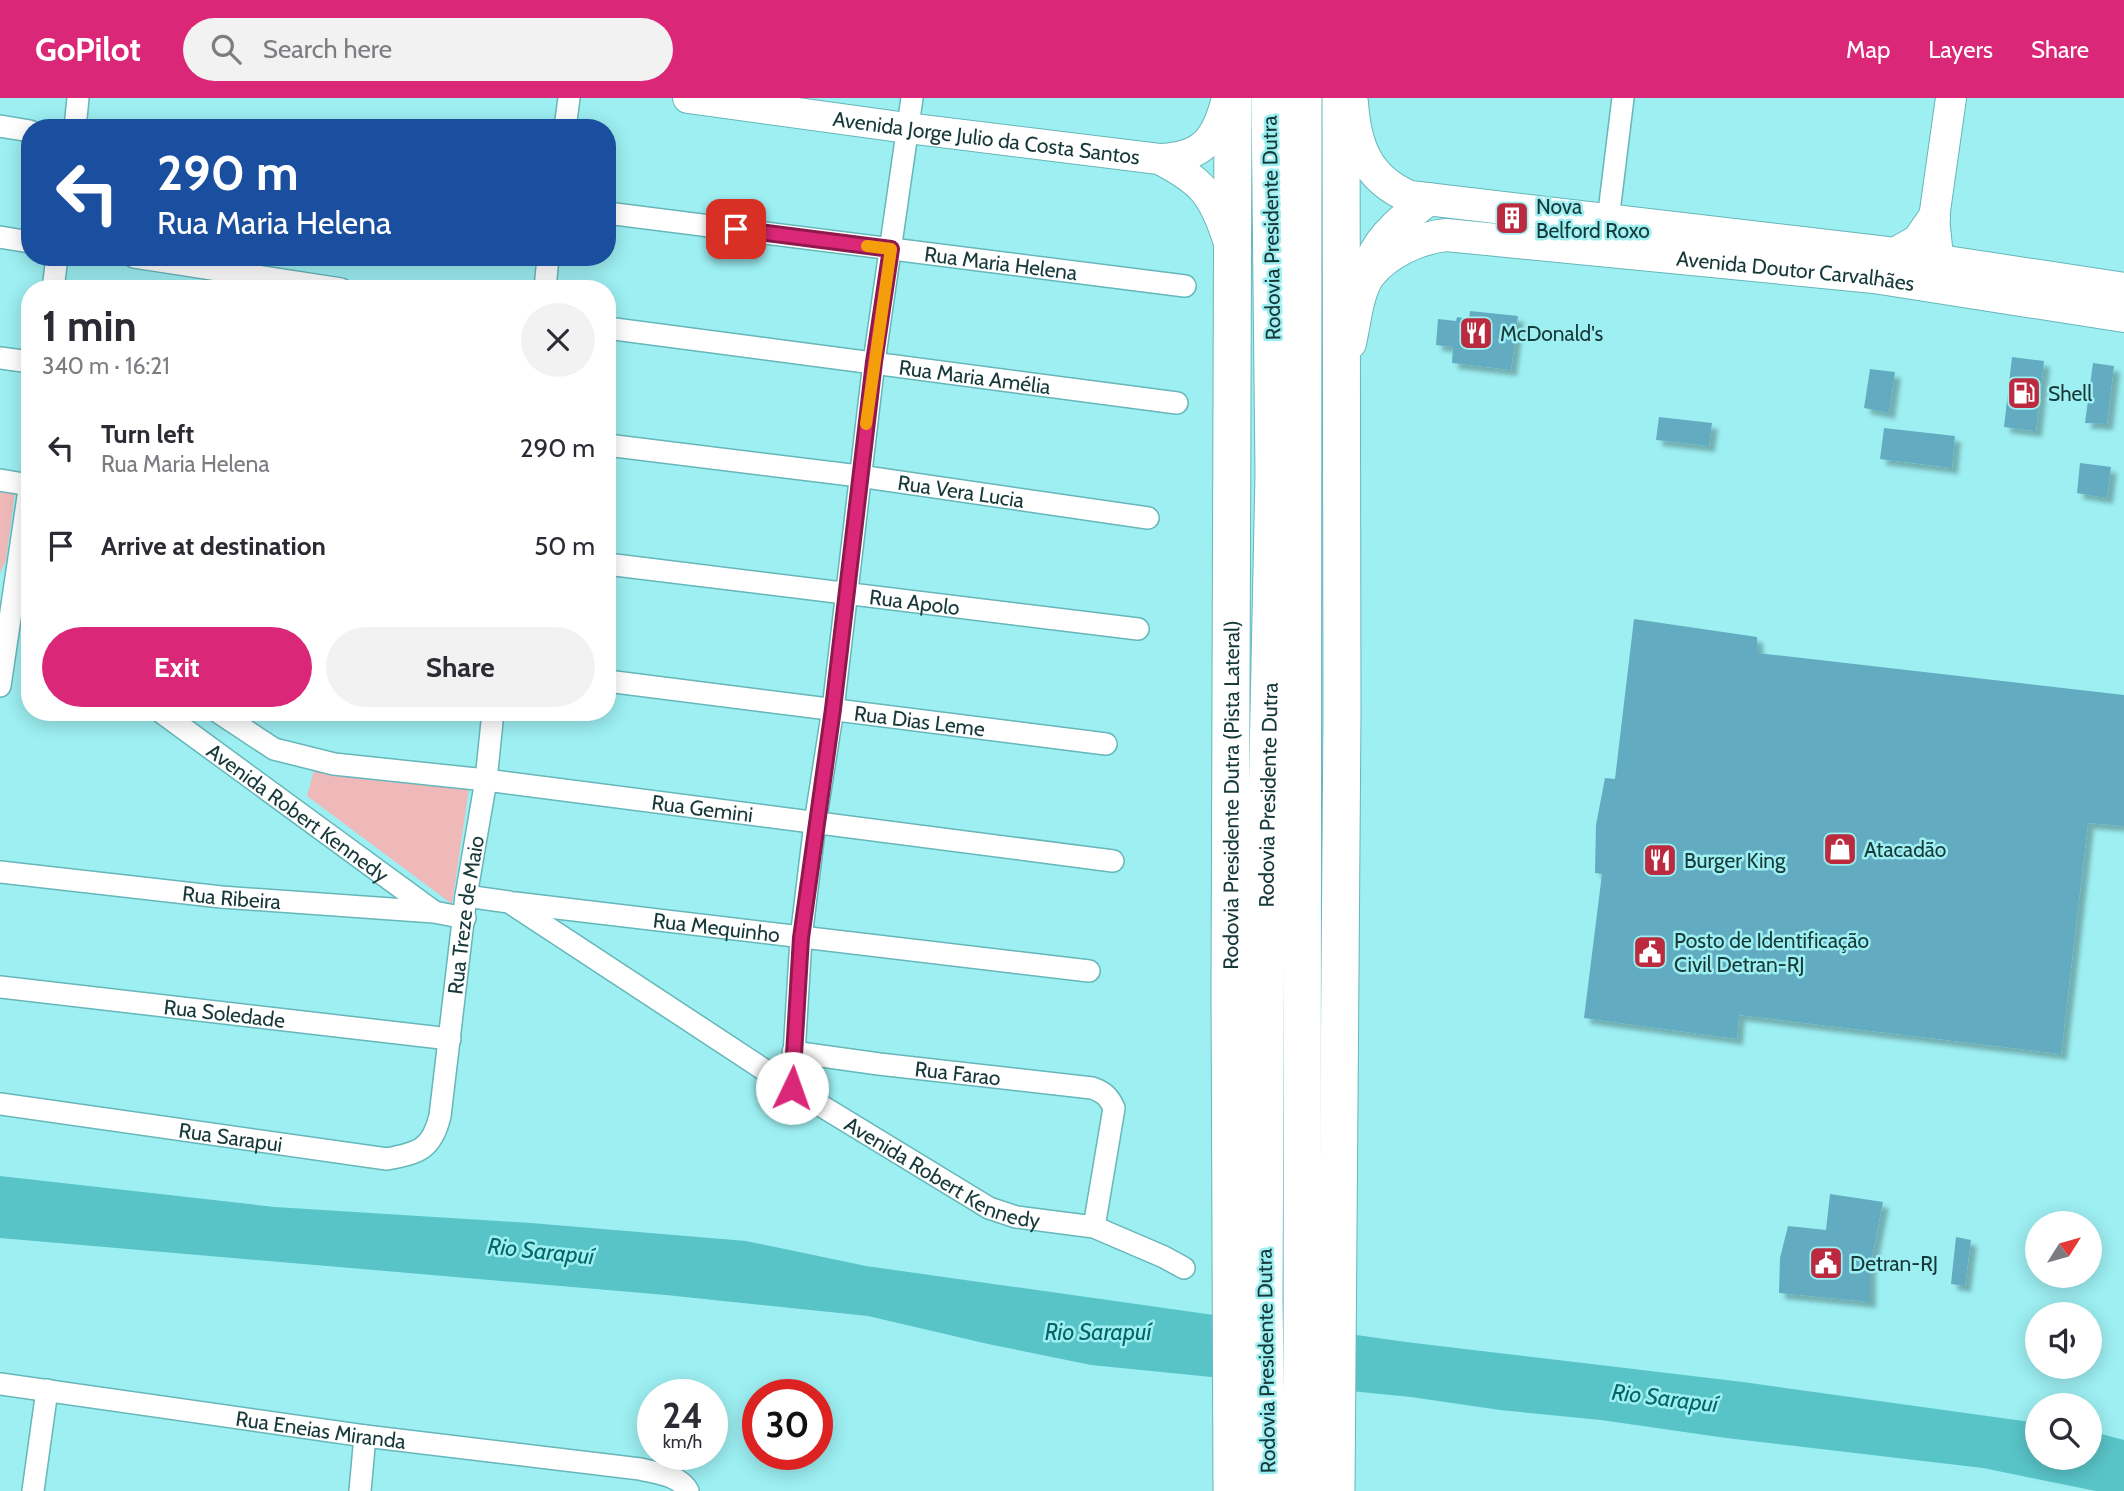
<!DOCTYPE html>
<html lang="en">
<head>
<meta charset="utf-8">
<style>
	body { margin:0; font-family:Cabin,sans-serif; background:#f2f2f3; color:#2b2b33; height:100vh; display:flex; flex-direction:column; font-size:26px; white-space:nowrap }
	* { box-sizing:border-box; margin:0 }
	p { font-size:23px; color:#7c7c81 }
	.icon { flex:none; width:38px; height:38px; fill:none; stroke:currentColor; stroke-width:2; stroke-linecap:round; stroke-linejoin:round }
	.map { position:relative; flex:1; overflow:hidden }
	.details { position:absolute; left:21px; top:182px; width:595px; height:441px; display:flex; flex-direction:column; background:#fff; border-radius:28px; box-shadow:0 4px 18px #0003 }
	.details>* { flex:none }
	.banner { position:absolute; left:21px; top:21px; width:595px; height:147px; border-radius:28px; box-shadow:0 4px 18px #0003; background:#1a4fa0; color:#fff; overflow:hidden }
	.needle { width:46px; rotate:53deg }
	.fabs { position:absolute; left:2025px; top:1113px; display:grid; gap:14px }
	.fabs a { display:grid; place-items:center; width:77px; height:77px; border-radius:50%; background:#fff; box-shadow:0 4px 18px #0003; font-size:35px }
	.speed { position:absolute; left:637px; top:1281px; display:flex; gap:14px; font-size:35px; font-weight:700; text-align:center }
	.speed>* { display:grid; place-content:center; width:91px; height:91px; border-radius:50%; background:#fff; box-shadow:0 4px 18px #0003; line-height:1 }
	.speed small { font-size:18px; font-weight:400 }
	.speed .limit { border:10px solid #d22; background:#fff; color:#111 }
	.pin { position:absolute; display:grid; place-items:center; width:60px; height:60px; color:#fff; margin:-30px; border-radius:14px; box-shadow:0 4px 10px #0006 }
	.me { position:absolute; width:77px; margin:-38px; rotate:3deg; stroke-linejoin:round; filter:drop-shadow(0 0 5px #0008) }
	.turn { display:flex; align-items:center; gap:24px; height:147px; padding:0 21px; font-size:32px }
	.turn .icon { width:91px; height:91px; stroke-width:2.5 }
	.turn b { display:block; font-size:49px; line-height:60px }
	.round { display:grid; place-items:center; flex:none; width:74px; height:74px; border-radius:37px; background:#f2f2f3 }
	.summary { display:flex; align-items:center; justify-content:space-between; height:119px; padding:0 21px }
	h1 { font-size:42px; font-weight:800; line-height:52px }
	.action { display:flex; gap:14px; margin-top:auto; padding:14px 21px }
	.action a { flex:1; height:80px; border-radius:42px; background:#db2777; color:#fff; font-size:28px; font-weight:800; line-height:80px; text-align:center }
	.action a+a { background:#f2f2f3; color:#2b2b33 }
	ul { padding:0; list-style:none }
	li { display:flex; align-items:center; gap:21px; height:98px; padding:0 21px }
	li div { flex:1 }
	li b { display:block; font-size:26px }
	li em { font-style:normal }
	header { display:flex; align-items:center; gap:42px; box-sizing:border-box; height:98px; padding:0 35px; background:#db2777; color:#fff }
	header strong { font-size:33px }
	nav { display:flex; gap:38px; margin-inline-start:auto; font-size:24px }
	.search { width:490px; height:63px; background:#f2f2f3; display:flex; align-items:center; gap:18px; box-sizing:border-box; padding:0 24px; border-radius:38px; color:#7c7c81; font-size:26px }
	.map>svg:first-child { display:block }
</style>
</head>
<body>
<header>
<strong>GoPilot</strong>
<div class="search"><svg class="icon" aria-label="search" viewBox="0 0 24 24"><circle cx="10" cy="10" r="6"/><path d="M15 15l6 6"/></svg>Search here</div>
<nav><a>Map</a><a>Layers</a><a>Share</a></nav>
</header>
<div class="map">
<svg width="2124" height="1393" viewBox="0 0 2124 1393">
	<defs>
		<filter id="shadow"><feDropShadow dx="6" dy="6" stdDeviation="2" flood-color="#0004"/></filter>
	</defs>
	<rect width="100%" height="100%" fill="#9deff2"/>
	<path fill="#efb9b9" d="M0,391L15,393L6,462L0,475Z
		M314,672L470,683L452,806L307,698Z"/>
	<path fill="#59c4c8" d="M0,1078L275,1109L531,1125L746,1143L866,1168L1406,1244L1743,1284L2037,1325V1360H2090V1333L2124,1342V1393H2096L1983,1370L1726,1340L1601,1322L1500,1312L1411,1299L1091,1267L988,1246L868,1218L666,1197L0,1140Z"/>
	<path fill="#62abc0" filter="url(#shadow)" d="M1470,213L1518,218L1511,272L1452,265L1453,249L1436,247L1438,221L1456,223L1457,219L1469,221Z
		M2012,259L2044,263L2036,333L2004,329Z
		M2093,265L2114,268L2107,326L2085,325Z
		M1870,271L1895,274L1889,315L1864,310Z
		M1659,319L1712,325L1709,348L1656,342Z
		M1884,330L1955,338L1952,370L1880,361Z
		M2080,365L2111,369L2107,400L2077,395Z
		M1634,521L1757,539L1758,555L2124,597V728L2088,725L2061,956L1739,917L1737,941L1584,920L1602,776L1595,775L1596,727L1605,680L1615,681Z
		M1830,1096L1883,1104L1870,1170V1204L1779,1195L1780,1160L1788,1128L1826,1132Z
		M1956,1139L1971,1142L1965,1188L1951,1186Z"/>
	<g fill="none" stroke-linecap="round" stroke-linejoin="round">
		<g stroke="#66b6ba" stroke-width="24">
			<g id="street">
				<path d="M0,28L30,33"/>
				<path d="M75,30L78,0"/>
				<path d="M565,30L569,0"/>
				<path id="s1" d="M607,115L1185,188"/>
				<path d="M1608,122L1623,0"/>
				<path d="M0,139L30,144"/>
				<path d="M134,159L341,191"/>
				<path d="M53,191L57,159"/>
				<path d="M545,191L548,159"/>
				<path id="s2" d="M607,230L1177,305"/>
				<path d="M0,260L30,264"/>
				<path id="s3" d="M607,347L859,378L1148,420"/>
				<path d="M0,382L30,387"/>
				<path id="s4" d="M607,466L1138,531"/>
				<path id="s5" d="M607,583L1106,646"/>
				<path d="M0,588L30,385"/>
				<path id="s6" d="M161,614L433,813"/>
				<path id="s7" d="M218,614L274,651L334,666L486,682L1113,763"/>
				<path id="s8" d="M0,774L221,799L434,814L465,820"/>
				<path id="s9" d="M466,798L509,804L792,990L989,1110L1016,1119L1094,1129L1164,1159L1184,1170"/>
				<path id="s10" d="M515,805L1089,873"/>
				<path id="s11" d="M0,889L450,941"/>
				<path id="s12" d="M793,954L879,966L1092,990C1104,994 1109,999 1114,1010L1094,1129"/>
				<path d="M792,990L801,840L815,725L833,611L874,264L912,0"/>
				<path id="s13" d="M0,1006L387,1061C419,1055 432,1051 440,1018L466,798L486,682L493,614"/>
				<path id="s14" d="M0,1286L365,1338L640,1371C656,1375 680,1377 688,1393"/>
				<path d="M33,1393L47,1292"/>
				<path d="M360,1393L365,1338"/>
			</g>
		</g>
		<g stroke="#66b6ba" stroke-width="32">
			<g id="secondary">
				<path id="s15" d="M688,0L907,30L1159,61C1204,60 1217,40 1227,0"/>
				<path d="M1159,61C1202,83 1213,96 1228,142"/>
				<path d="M1945,186L1937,149L1934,120L1951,0"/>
			</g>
		</g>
		<g stroke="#66b6ba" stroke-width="34">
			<g id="primary">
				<path d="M1352,5C1355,48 1367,81 1410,99L1887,155L2124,191"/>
				<path d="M1895,156L1918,143L1934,120"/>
				<path d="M1372,161C1382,136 1408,117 1429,101"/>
				<path id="s16" d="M1350,245C1355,224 1357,193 1370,176C1388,154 1419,140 1446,137L1874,179L2124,218"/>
			</g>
		</g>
		<g stroke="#66b6ba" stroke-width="39">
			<g id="highway">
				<path id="s17" d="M1232,1393L1230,893L1233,0"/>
				<path id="s18" d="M1267,1393L1264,1204L1266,757L1274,376L1270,0"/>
				<path d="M1302,1393L1303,0"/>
				<path d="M1336,1393L1342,616L1341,0"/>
			</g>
		</g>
		<use href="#street" stroke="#fff" stroke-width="21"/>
		<use href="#secondary" stroke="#fff" stroke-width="30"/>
		<use href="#primary" stroke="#fff" stroke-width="32"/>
		<use href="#highway" stroke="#fff" stroke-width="37"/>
	</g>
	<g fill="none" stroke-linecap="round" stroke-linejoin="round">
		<g stroke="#8e194d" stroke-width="18">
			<path id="route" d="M736,131L891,151L874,264L833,611L801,840L792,990"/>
		</g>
		<use href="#route" stroke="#db2777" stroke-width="12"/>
		<path stroke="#f59e0b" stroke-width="12" d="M866,326L891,151L867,148"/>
	</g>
	<defs>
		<g id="building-square" transform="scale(1.75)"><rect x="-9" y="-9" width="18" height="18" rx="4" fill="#bb2a3e" stroke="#9deff2"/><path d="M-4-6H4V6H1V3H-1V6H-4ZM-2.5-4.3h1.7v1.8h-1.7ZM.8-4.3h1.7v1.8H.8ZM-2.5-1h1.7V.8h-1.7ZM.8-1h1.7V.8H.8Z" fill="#fff"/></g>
		<g id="restaurant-square" transform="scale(1.75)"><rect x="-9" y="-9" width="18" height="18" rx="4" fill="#bb2a3e" stroke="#9deff2"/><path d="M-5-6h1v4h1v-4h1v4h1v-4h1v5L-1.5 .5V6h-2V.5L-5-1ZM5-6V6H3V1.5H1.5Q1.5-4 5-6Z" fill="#fff"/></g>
		<g id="fuel-square" transform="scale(1.75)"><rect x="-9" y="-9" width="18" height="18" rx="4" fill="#bb2a3e" stroke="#9deff2"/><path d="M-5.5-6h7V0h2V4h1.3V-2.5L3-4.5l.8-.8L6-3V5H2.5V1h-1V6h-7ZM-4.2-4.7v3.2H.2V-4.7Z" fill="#fff"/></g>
		<g id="shop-square" transform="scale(1.75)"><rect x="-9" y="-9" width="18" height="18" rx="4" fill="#bb2a3e" stroke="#9deff2"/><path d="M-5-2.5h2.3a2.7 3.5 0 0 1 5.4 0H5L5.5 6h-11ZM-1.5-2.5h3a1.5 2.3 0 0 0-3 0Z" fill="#fff"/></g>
		<g id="civic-square" transform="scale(1.75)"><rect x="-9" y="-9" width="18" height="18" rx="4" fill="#bb2a3e" stroke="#9deff2"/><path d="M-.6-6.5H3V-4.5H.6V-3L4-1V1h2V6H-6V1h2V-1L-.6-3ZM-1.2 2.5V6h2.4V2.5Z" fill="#fff"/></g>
	</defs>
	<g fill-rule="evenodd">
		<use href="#building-square" x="1512" y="120"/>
		<use href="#restaurant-square" x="1476" y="235"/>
		<use href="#fuel-square" x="2024" y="295"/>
		<use href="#shop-square" x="1840" y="751"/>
		<use href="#restaurant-square" x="1660" y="762"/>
		<use href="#civic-square" x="1650" y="854"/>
		<use href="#civic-square" x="1826" y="1165"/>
	</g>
	<g text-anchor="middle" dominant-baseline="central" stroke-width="5" stroke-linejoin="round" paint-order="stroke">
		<g font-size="21" fill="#17393a" stroke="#9deff2">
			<text stroke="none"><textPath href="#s15" startOffset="301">Avenida Jorge Julio da Costa Santos</textPath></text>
			<text transform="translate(1271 130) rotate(-91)">Rodovia Presidente Dutra</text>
			<text stroke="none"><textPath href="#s1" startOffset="397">Rua Maria Helena</textPath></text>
			<text stroke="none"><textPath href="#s16" startOffset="511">Avenida Doutor Carvalhães</textPath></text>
			<text stroke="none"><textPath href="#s2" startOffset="371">Rua Maria Amélia</textPath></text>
			<text stroke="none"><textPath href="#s3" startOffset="357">Rua Vera Lucia</textPath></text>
			<text stroke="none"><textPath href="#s4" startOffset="310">Rua Apolo</textPath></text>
			<text stroke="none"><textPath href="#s5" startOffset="315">Rua Dias Leme</textPath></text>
			<text stroke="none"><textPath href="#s18" startOffset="696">Rodovia Presidente Dutra</textPath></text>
			<text stroke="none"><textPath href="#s17" startOffset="696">Rodovia Presidente Dutra (Pista Lateral)</textPath></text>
			<text stroke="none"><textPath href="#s7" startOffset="500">Rua Gemini</textPath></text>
			<text stroke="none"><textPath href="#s6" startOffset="170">Avenida Robert Kennedy</textPath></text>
			<text stroke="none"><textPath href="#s8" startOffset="233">Rua Ribeira</textPath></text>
			<text stroke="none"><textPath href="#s13" startOffset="668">Rua Treze de Maio</textPath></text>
			<text stroke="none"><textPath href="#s10" startOffset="203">Rua Mequinho</textPath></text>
			<text stroke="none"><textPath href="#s11" startOffset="226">Rua Soledade</textPath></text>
			<text stroke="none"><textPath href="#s12" startOffset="166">Rua Farao</textPath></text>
			<text stroke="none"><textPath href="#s13" startOffset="233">Rua Sarapui</textPath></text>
			<text stroke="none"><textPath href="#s9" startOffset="556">Avenida Robert Kennedy</textPath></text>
			<text transform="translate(1266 1263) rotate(-91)">Rodovia Presidente Dutra</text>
			<text stroke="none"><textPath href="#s14" startOffset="324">Rua Eneias Miranda</textPath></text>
		</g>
		<g font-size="21" fill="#17393a" stroke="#9deff2" text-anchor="start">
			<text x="1536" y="108">Nova<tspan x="1536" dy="24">Belford Roxo</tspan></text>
			<text x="1500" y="235">McDonald's</text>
			<text x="2048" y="295">Shell</text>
			<text x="1864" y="751">Atacadão</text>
			<text x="1684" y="762">Burger King</text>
			<text x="1674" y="842">Posto de Identificação<tspan x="1674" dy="24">Civil Detran-RJ</tspan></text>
			<text x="1850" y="1165">Detran-RJ</text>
		</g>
		<g font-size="23" font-style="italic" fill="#036568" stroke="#9deff2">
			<text transform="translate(541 1153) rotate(6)">Rio Sarapuí</text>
			<text x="1098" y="1234">Rio Sarapuí</text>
			<text transform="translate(1665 1300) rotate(7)">Rio Sarapuí</text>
		</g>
	</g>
</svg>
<div class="fabs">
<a><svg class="needle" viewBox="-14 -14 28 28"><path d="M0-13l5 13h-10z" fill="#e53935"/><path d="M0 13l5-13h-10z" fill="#7c7c81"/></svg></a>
<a><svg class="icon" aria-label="sound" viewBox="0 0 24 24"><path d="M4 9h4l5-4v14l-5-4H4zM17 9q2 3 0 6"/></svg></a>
<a><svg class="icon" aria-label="search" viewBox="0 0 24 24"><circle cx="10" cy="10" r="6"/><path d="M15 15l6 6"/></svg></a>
</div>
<div class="speed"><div>24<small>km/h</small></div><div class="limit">30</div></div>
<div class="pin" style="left:736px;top:131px;background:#d93025"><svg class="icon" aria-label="arrive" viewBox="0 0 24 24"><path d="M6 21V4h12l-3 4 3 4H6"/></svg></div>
<svg class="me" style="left:792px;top:990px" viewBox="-20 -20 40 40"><circle r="19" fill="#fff"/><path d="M0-13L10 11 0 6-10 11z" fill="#db2777"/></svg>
<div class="banner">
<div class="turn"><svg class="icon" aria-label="left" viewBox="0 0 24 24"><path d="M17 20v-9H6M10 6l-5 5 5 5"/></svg><div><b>290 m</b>Rua Maria Helena</div></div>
</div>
<section class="details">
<div class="summary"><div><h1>1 min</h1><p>340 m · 16:21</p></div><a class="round"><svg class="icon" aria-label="close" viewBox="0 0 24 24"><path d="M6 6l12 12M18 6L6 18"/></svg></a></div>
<ul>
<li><svg class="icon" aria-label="left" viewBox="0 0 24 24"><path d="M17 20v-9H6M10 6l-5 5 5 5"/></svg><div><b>Turn left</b><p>Rua Maria Helena</p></div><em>290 m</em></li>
<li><svg class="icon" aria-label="arrive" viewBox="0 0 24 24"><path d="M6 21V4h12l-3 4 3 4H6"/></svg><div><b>Arrive at destination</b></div><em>50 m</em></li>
</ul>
<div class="action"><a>Exit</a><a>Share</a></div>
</section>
</div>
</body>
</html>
